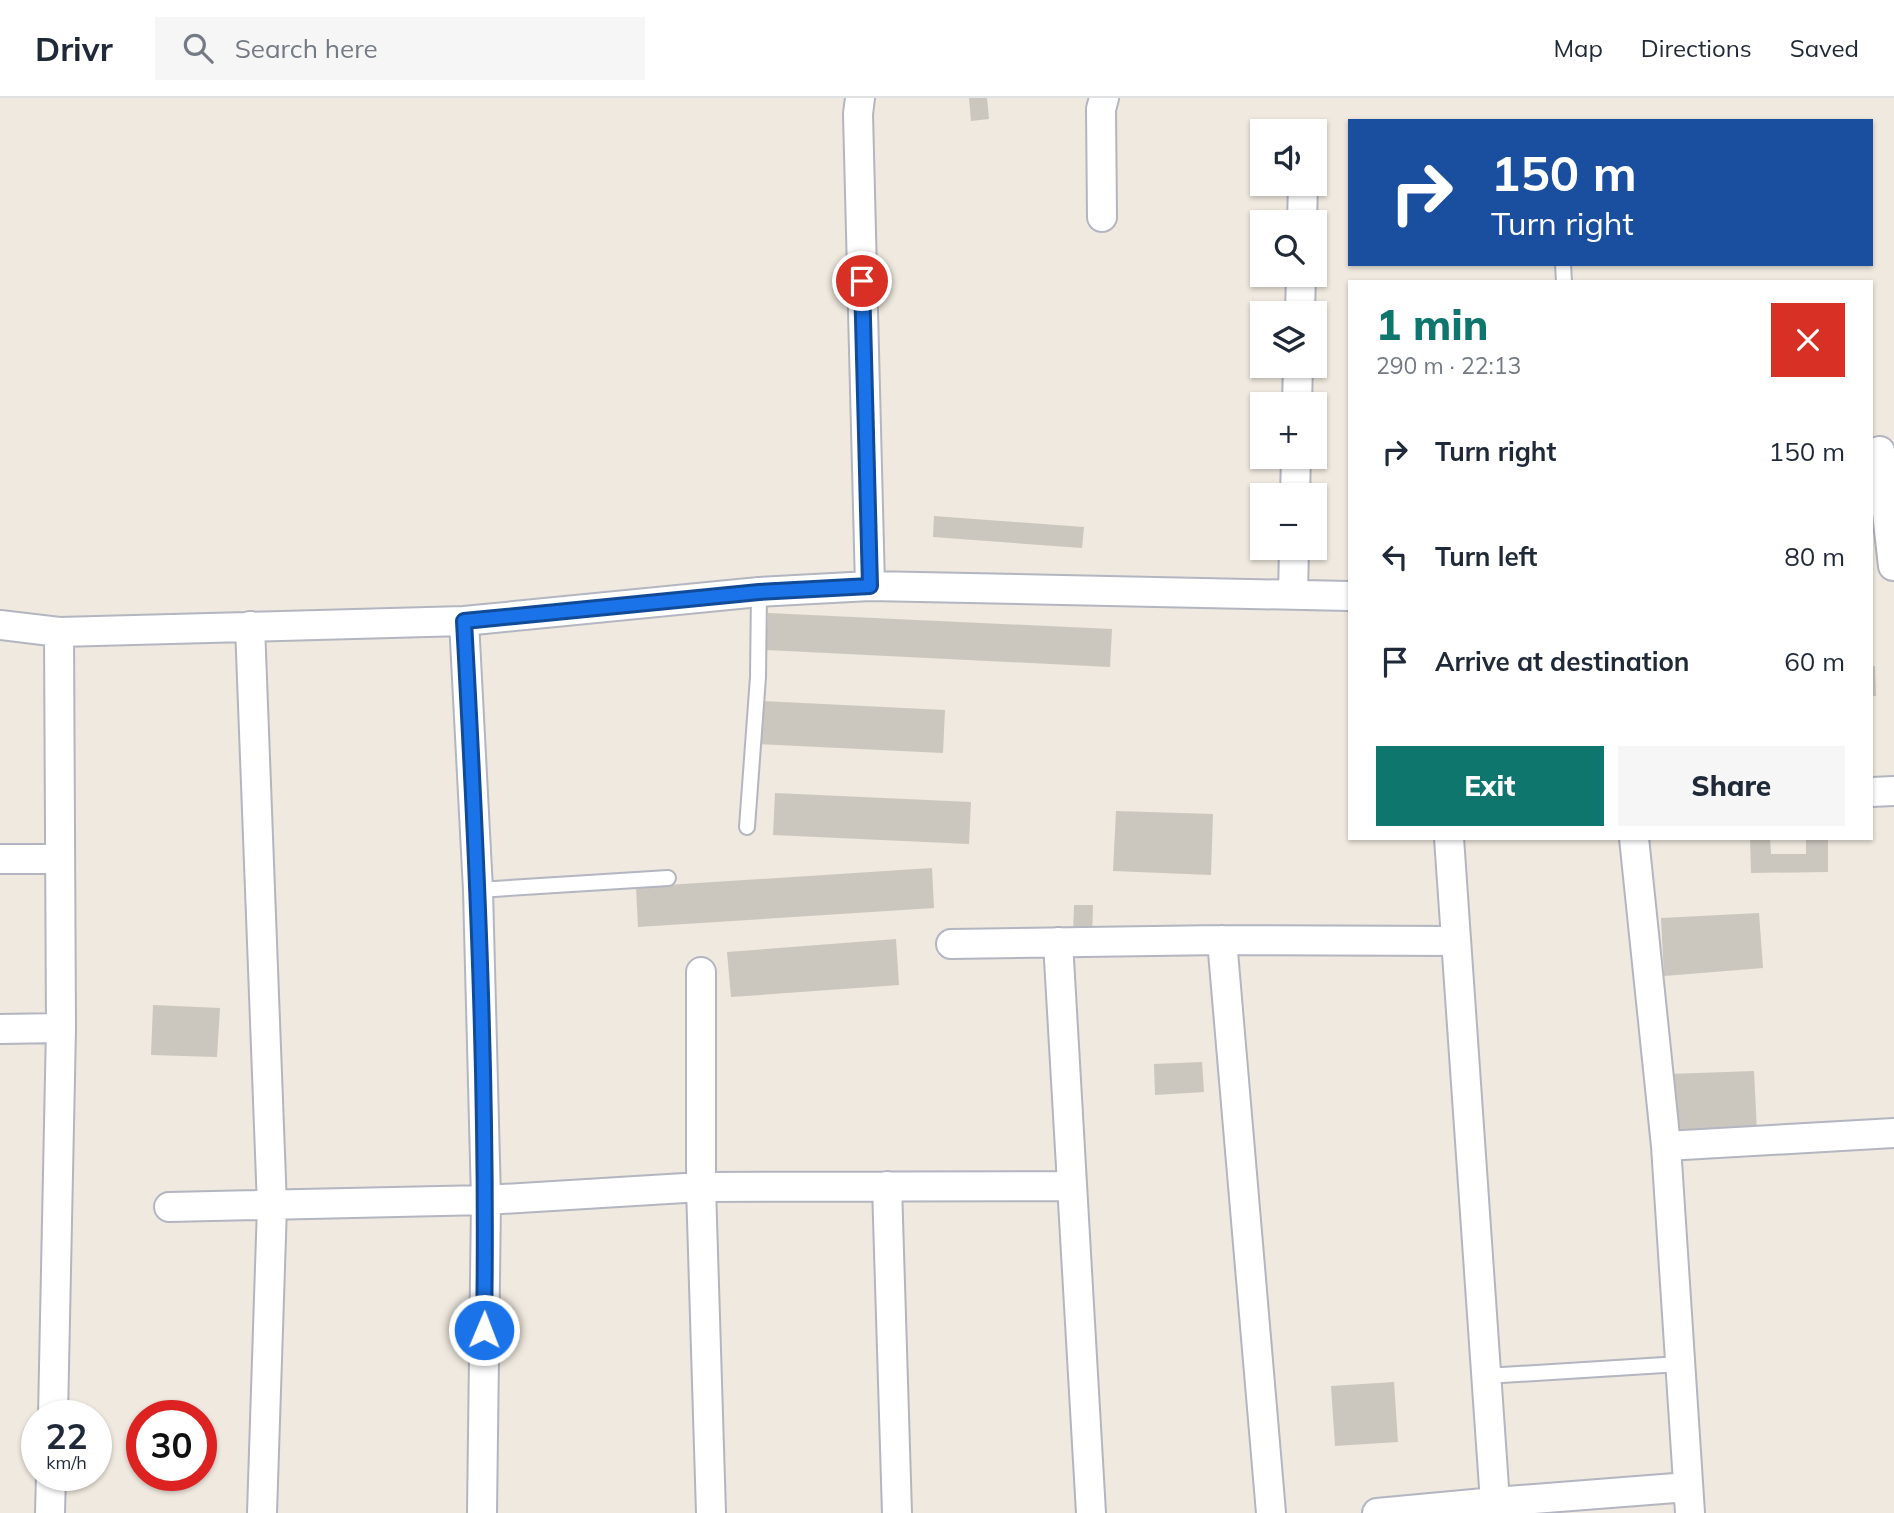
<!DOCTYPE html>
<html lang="en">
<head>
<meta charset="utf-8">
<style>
	body { margin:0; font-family:Mulish,sans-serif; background:#f6f6f7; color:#1f2937; height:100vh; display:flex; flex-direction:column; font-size:26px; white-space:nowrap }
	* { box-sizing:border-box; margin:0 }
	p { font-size:23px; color:#747a83 }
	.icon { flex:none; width:38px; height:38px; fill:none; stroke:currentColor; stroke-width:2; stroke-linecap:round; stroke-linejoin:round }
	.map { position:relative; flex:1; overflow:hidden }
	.sheet { position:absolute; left:1348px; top:182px; width:525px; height:560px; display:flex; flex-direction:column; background:#fff; border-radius:0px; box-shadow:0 2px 5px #0004 }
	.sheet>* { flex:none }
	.banner { position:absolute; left:1348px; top:21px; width:525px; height:147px; border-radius:0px; box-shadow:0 2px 5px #0004; background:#1a4fa0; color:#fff; overflow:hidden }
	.buttons { position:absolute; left:1250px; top:21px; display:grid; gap:14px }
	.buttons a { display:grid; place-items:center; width:77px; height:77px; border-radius:0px; background:#fff; box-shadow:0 2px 5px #0004; font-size:35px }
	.speed { position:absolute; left:21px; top:1302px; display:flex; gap:14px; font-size:35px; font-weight:700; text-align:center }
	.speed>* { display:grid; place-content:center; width:91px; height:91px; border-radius:50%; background:#fff; box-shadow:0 2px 5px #0004; line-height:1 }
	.speed small { font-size:18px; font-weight:400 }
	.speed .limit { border:10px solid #d22; background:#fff; color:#111 }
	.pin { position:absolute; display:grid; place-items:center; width:60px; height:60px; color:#fff; margin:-30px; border:4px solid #fff; border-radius:50%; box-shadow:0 2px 7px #0007 }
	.me { position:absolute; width:77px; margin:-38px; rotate:1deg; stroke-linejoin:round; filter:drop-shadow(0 0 5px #0008) }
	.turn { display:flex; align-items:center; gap:24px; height:147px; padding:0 28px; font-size:32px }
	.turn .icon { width:91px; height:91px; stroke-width:2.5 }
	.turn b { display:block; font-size:49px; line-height:60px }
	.round { display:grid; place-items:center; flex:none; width:74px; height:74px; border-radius:0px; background:#f6f6f7 }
	.head { display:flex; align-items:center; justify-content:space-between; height:119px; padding:0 28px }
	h1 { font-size:42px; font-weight:800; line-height:52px; color:#0f766e }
	.primary-button { display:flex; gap:14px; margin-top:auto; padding:14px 28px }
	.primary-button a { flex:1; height:80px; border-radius:0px; background:#0f766e; color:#fff; font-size:28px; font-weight:800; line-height:80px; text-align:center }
	.primary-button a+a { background:#f6f6f7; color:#1f2937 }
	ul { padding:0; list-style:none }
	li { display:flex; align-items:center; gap:21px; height:105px; padding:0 28px }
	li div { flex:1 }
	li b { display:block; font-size:26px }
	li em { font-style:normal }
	header { display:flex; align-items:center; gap:42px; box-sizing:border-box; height:98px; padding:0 35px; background:#fff; border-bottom:2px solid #e0e1e3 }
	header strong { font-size:33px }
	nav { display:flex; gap:38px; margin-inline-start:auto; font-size:24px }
	.search { width:490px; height:63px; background:#f6f6f7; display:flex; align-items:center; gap:18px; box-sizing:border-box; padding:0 24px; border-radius:0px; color:#747a83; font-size:26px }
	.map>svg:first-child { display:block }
</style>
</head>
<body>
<header>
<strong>Drivr</strong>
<div class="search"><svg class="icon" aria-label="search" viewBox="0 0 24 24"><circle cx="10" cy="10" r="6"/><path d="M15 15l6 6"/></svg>Search here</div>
<nav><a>Map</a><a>Directions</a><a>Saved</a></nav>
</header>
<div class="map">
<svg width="1894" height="1415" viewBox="0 0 1894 1415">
	<rect width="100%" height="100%" fill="#efe9df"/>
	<path fill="#cbc7be" d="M969,0H987L989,21L971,23Z
		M934,418L1084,429L1082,450L933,439Z
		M768,515L1112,531L1110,569L766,552Z
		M1871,568H1875L1876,598H1871Z
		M761,603L945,612L943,655L759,646Z
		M775,695L971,704L969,746L773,737Z
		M1116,713L1213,716L1211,777L1113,773Z
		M1750,740H1770L1771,756H1806V740H1828V774L1751,775Z
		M932,770L934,810L638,829L636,789Z
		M1074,807H1093L1092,838L1073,837Z
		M1759,815L1763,870L1664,878L1661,820Z
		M896,841L899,887L731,899L727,854Z
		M153,907L220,910L217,959L151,957Z
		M1202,964L1204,994L1155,997L1154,966Z
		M1754,973L1757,1034L1671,1040L1669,976Z
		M1394,1284L1398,1344L1335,1348L1331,1288Z"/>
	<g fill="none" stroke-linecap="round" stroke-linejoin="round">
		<g stroke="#b3b5c1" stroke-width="18">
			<path id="service" d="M1563,166L1564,184
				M747,729L758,579L759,494
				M478,792L668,780
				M1486,1278L1680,1266"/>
		</g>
		<g stroke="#b3b5c1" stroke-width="32">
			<path id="minor" d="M860,0L858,16L870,488
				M1102,119L1101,11L1104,0
				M1302,124L1303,86
				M1300,215L1301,177
				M1297,306L1298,268
				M1880,353L1893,468
				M1295,397L1296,359
				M1293,496L1294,450
				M464,523L478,792L486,1102L482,1415
				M0,527L59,534L464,523L759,494L870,488L1349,498
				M250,528L272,1108L262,1415
				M1871,694L1894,693
				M1634,740L1666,1048L1690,1415
				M0,761H59
				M1222,842L1271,1415
				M1058,844L1091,1415
				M951,846L1222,842L1456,843
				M701,874V1089L711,1415
				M0,931L61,930
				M1666,1048L1894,1035
				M887,1088L897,1415
				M169,1109L486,1102L701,1089L1072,1088
				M53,1318L61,930L59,534
				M50,1415L51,1377
				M1377,1415L1495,1404L1449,740
				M1492,1415L1495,1404L1688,1389"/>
		</g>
		<use href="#service" stroke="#fff" stroke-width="14"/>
		<use href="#minor" stroke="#fff" stroke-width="28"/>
	</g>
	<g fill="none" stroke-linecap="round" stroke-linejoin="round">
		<g stroke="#114b97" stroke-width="18">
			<path id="route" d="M484,1232C488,995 477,759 464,523L759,494L870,488L862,183"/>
		</g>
		<use href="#route" stroke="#1a73e8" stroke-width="12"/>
	</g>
</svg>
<div class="buttons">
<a><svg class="icon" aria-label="sound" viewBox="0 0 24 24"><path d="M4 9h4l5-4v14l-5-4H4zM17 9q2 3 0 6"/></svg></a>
<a><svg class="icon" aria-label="search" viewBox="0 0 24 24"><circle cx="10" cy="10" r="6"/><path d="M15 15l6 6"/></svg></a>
<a><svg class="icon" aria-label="layers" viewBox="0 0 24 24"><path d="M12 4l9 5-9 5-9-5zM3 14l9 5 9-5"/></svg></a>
<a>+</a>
<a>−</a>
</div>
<div class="speed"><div>22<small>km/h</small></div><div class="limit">30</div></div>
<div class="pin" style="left:862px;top:183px;background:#d93025"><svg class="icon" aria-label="arrive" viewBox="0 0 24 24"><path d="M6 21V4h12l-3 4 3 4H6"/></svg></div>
<svg class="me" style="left:484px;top:1232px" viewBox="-20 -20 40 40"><circle r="17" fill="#1a73e8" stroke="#fff" stroke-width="3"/><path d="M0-11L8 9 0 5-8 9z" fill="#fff"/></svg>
<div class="banner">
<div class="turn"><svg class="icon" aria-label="right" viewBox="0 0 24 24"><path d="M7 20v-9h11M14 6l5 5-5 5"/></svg><div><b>150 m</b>Turn right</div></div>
</div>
<section class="sheet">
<div class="head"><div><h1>1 min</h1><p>290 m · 22:13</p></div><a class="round" style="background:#d93025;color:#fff"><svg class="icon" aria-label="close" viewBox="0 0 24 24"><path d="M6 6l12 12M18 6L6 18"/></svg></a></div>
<ul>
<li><svg class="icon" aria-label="right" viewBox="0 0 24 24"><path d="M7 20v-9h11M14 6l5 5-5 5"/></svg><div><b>Turn right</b></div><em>150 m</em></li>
<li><svg class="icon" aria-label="left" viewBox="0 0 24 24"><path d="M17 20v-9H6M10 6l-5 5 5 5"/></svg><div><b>Turn left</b></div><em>80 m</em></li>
<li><svg class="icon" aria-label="arrive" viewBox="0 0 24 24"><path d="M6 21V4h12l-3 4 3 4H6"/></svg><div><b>Arrive at destination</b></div><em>60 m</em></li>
</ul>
<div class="primary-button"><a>Exit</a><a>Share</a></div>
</section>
</div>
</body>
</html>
